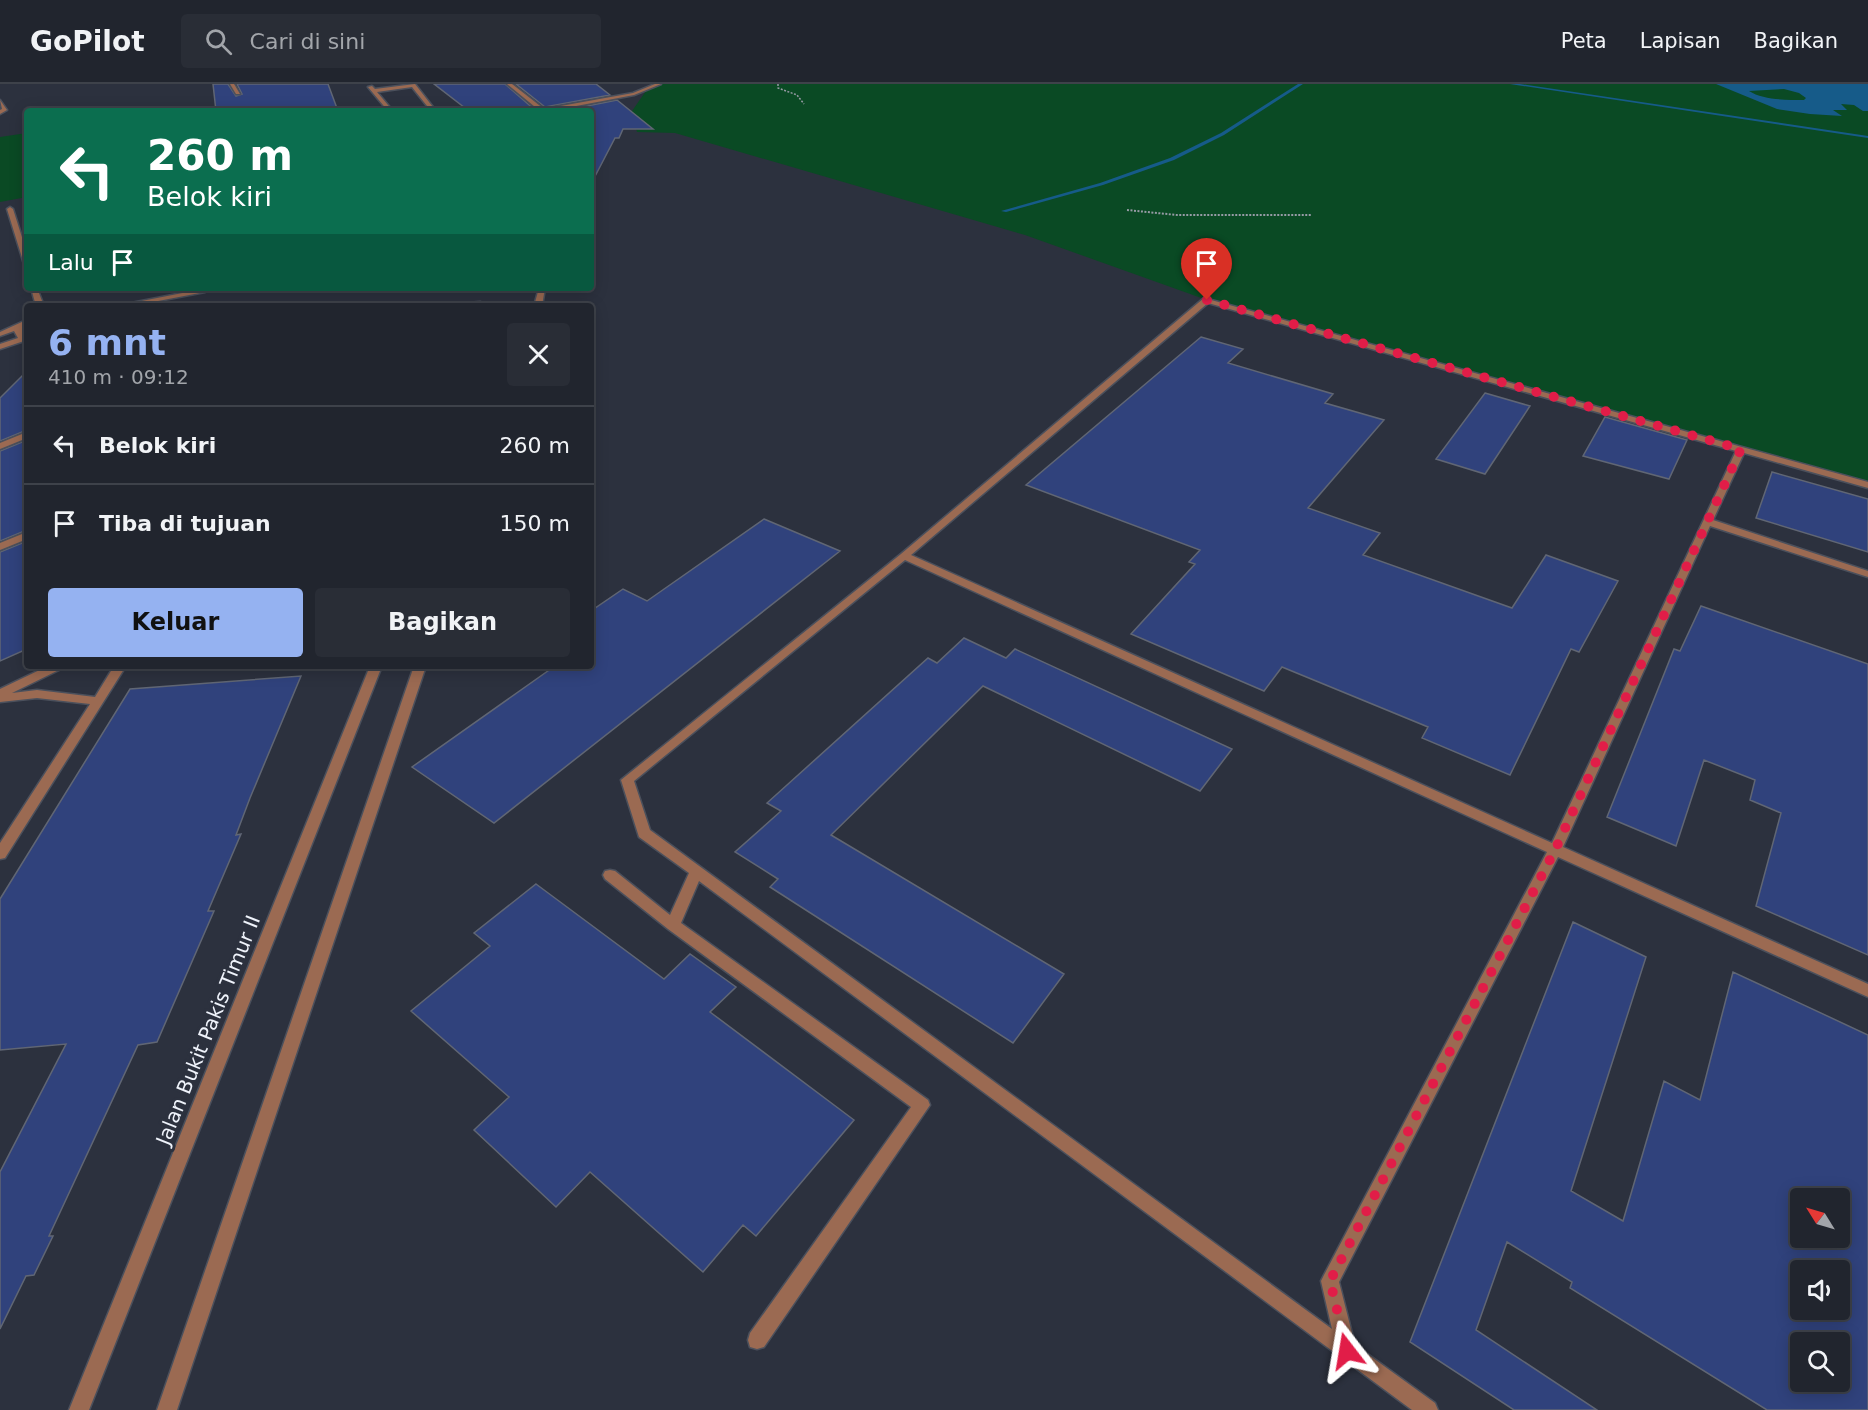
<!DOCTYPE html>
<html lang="id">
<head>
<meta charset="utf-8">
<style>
	body { margin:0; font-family:"DejaVu Sans",sans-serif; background:#292d36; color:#f1f3f6; height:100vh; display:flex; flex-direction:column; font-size:22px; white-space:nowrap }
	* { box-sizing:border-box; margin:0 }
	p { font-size:20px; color:#a2a5aa }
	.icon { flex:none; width:33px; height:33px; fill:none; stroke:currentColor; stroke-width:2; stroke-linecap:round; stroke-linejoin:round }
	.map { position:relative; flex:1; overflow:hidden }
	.details { position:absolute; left:24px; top:219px; width:570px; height:366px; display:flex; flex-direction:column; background:#21252e; border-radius:6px; box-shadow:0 3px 15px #0003,0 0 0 2px #3e424a }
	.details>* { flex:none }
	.hud { position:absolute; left:24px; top:24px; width:570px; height:183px; border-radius:6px; box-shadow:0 3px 15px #0003,0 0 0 2px #3e424a; background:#0b6e4f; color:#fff; overflow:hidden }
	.needle { width:39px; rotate:307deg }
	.tools { position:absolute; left:1790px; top:1104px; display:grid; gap:12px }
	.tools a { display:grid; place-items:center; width:60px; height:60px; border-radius:6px; background:#21252e; box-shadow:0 3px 15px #0003,0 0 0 2px #3e424a; font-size:30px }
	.pin { position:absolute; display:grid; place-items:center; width:51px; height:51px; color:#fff; margin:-62px -26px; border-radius:50% 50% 50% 0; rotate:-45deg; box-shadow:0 0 6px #0007 }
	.pin .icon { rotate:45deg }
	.me { position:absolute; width:66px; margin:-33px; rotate:346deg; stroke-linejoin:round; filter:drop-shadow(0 0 4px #0008) }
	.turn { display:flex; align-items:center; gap:21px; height:126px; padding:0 24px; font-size:27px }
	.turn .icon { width:78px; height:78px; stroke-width:2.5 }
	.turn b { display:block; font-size:42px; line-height:51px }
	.then { display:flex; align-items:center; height:57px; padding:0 24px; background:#0003; gap:12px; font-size:22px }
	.round { display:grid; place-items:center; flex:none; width:63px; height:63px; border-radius:6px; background:#292d36 }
	.head { display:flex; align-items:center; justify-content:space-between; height:102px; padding:0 24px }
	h1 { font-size:36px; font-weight:600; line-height:45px; color:#95b2f1 }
	.button { display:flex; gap:12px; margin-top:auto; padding:12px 24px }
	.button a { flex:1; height:69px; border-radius:6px; background:#95b2f1; color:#111; font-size:24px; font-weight:600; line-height:69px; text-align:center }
	.button a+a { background:#292d36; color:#f1f3f6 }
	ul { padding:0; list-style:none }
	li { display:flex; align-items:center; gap:18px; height:78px; padding:0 24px; border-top:2px solid #3e424a }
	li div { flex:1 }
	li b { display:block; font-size:22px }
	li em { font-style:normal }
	header { display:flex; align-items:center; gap:36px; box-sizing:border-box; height:84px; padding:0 30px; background:#21252e; border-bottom:2px solid #3e424a }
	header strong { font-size:28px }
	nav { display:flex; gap:33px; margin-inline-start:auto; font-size:21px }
	.search { width:420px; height:54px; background:#292d36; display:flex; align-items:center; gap:15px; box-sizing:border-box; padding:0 21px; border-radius:6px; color:#a2a5aa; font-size:22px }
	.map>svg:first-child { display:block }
</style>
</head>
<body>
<header>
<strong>GoPilot</strong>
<div class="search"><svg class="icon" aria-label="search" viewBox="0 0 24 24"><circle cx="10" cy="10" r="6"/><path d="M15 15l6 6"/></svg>Cari di sini</div>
<nav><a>Peta</a><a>Lapisan</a><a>Bagikan</a></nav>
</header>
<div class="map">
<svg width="1868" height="1326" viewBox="0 0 1868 1326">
	<rect width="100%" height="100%" fill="#2c313e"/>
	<path fill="#0a4a24" d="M655,0H1868V401L1207,216L1025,151L675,49L637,48L632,27L648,4Z
		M27,49V113L0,118V53Z"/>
	<path fill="#165b89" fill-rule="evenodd" d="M1716,0H1868V27H1863L1854,21L1841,20L1847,26H1833L1842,32L1810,30L1777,25ZM1784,5L1799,9L1806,14L1804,16C1786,16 1763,16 1749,7Z"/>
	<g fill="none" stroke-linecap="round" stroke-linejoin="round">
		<path fill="#165b89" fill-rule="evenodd" d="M1298,0H1303L1224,51L1174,76L1103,101L1006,128L1001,127L1100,99L1170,74L1221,49Z
			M1510,0H1520L1868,52V54Z"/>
	</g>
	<path fill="#30427c" stroke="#606674" stroke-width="1.5" fill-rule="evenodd" d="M213,0H228L236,12L242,10L237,0H328L338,27H216Z
		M434,0H505L536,27H469Z
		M516,0H596L610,11L545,23Z
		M617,16L653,45H623L619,54H615L591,100V27H562Z
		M1201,253L1243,265L1228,279L1333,310L1325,319L1384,336L1308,424L1380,449L1363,471L1512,524L1546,471L1618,497L1579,568L1571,565L1510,691L1422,654L1428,643L1282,583L1264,607L1131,550L1195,480L1189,478L1200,466L1026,401Z
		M27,287V346L0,357V314Z
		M1485,309L1530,322L1485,390L1436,375Z
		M1605,333L1687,356L1669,395L1583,372Z
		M27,356V446L0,457V367Z
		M1772,388L1868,415V468L1756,434Z
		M764,435L840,467L494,739L412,683L555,582H591V527L623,505L647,517Z
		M27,457V565L0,577V468Z
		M1701,522L1868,580V871L1756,822L1781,729L1750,716L1755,696L1704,676L1676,762L1607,733L1674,565L1680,567Z
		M964,554L1006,574L1015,565L1232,665L1200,707L983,602L831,751L1064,890L1013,959L770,803L778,795L735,768L781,727L767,719L928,574L937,579Z
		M301,592L250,714L236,751L241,750L208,827H214L157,958L138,961L49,1152H53L34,1191L26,1192L0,1245V1088L66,960L0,966V815L130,605Z
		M536,800L664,895L690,870L736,903L710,928L854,1036L756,1152L743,1141L703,1188L590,1088L556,1123L474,1046L509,1013L411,927L490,862L474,849Z
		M1573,838L1646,873L1571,1107L1623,1137L1664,997L1700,1016L1733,888L1868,951V1326H1767L1570,1204L1572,1198L1507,1158L1476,1246L1597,1326H1514L1410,1258ZM1800,1114H1839V1154H1800ZM1800,1186H1839V1226H1800ZM1800,1258H1839V1298H1800Z"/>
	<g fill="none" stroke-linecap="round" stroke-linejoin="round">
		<g stroke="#4b505c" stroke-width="3">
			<path id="street" d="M230,0H234L240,10H236Z
				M415,0L436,27H431L412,3L377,8L393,27H388L368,3L372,2L375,5Z
				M507,0H512L544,25L633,9L655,0H661L634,11L550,27H540Z
				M0,16L7,26L0,30V26L2,25Z
				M10,123L13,125L27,169V182L24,180L7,125Z
				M31,204H37L44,222H36Z
				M539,204H545L542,222H534Z
				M203,205L206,207L205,208L132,222H116Z
				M1204,214L1868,398V404L1744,369L1713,436L1868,487V493L1710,442L1563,763L1868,900V913L1558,773L1339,1198L1355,1261L1435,1319L1438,1326H1412L699,797L681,839L928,1016L930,1021L764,1263L757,1265L750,1263L748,1256L750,1249L911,1023L668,845L605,795L603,791L605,787L610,786L615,787L670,831L689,789L639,753L621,696L901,470ZM1208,219L1736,367L1552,759L911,471ZM905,476L1547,768L1324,1191L1321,1197L1332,1245L650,746L634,697Z
				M480,218L490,222H451L455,220Z
				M24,237H27V243L22,248V251L27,253V258L24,257L0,265V260L18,254L14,247L0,252V248Z
				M27,348V354L0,365V359Z
				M27,448V455L0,466V459Z
				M48,582H63L61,585L12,609L37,606L95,613L114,582H126L5,774L0,775V759L90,620L37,614L0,618V605Z
				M370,582H382L89,1326H69Z
				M414,582H426L177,1326H157Z"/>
		</g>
		<path stroke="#979ba5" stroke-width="1.5" stroke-dasharray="2 1.5" stroke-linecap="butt" d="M778,0V4L797,11L804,20"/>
		<path stroke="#979ba5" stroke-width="2" stroke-dasharray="2 1.5" stroke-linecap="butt" d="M1127,126L1177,131H1311"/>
		<use href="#street" fill="#9b6a52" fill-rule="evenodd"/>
	</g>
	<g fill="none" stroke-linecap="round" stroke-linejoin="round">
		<path stroke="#e11d48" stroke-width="10" stroke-dasharray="0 18" d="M1207,216L1741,365L1555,766L1330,1197L1347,1267"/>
	</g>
	<g text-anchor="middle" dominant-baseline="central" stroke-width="6" stroke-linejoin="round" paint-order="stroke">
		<g font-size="20" fill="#eff3fb" stroke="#2c313e">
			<text transform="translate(208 946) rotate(-68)">Jalan Bukit Pakis Timur II</text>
		</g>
	</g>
</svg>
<div class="tools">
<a><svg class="needle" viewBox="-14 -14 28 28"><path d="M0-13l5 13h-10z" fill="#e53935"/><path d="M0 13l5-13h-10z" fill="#a2a5aa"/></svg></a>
<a><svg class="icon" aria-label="sound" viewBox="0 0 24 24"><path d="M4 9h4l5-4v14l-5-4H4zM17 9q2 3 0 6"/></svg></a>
<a><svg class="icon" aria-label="search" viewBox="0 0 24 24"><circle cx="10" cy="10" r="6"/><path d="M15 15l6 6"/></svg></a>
</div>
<div class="pin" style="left:1207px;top:216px;background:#d93025"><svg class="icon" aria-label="arrive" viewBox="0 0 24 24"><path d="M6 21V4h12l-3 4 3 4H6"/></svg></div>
<svg class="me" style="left:1347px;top:1267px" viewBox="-20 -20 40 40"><path d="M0-17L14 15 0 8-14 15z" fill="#e11d48" stroke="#fff" stroke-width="4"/></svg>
<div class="hud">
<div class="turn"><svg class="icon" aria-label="left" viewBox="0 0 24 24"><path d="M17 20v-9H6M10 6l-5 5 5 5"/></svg><div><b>260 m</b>Belok kiri</div></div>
<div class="then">Lalu<svg class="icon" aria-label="arrive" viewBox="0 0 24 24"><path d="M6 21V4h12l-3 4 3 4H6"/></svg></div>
</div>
<section class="details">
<div class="head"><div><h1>6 mnt</h1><p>410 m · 09:12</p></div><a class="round"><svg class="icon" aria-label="close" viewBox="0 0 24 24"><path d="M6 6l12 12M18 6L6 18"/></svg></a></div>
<ul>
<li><svg class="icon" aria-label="left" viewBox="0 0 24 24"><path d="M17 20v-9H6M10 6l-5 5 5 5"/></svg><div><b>Belok kiri</b></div><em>260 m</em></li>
<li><svg class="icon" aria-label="arrive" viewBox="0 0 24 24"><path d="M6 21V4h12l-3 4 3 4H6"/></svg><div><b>Tiba di tujuan</b></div><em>150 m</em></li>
</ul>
<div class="button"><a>Keluar</a><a>Bagikan</a></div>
</section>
</div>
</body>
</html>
